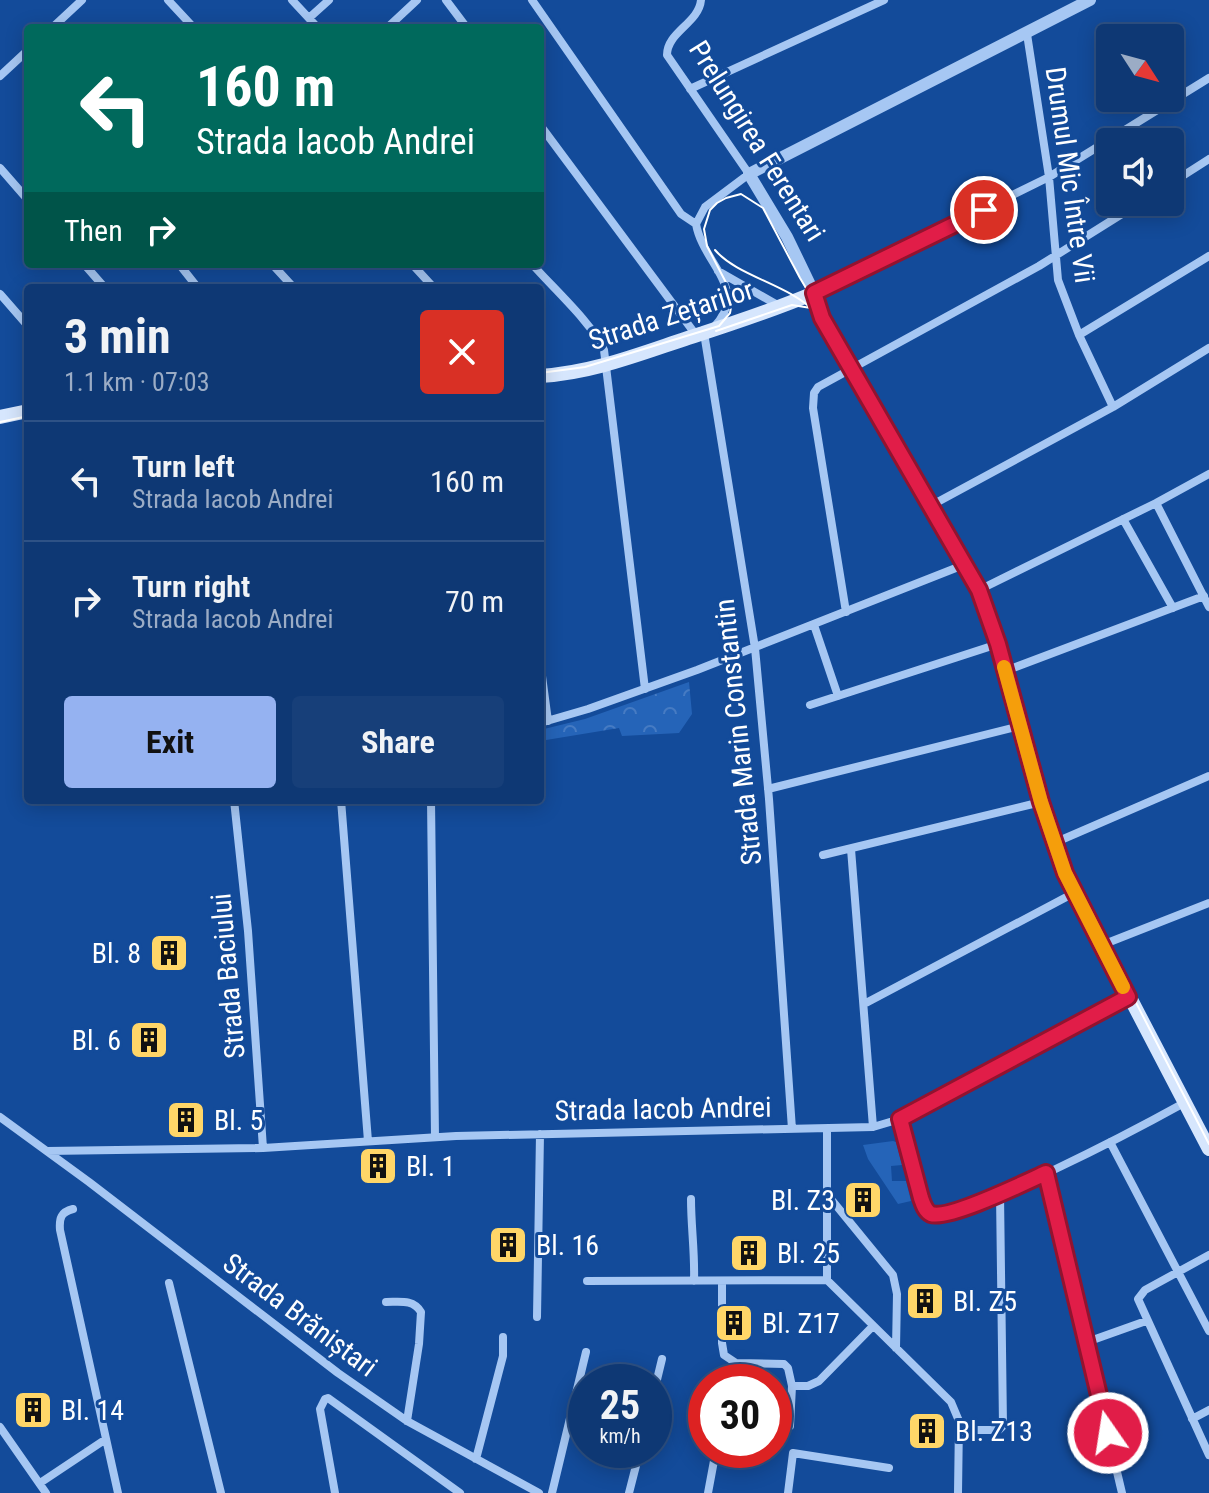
<!DOCTYPE html>
<html lang="en">
<head>
<meta charset="utf-8">
<style>
	body { margin:0; font-family:"Roboto Condensed",sans-serif; background:#173f79; color:#f1f3f6; height:100vh; display:flex; flex-direction:column; font-size:30px; white-space:nowrap }
	* { box-sizing:border-box; margin:0 }
	p { font-size:26px; color:#9bacc5 }
	.icon { flex:none; width:44px; height:44px; fill:none; stroke:currentColor; stroke-width:2; stroke-linecap:round; stroke-linejoin:round }
	.map { position:relative; flex:1; overflow:hidden }
	.side { position:absolute; left:24px; top:284px; width:520px; height:520px; display:flex; flex-direction:column; background:#0e3874; border-radius:8px; box-shadow:0 4px 20px #0003,0 0 0 2px #2e5286 }
	.side>* { flex:none }
	.top-card { position:absolute; left:24px; top:24px; width:520px; height:244px; border-radius:8px; box-shadow:0 4px 20px #0003,0 0 0 2px #2e5286; background:#00695c; color:#fff; overflow:hidden }
	.needle { width:52px; rotate:126deg }
	.controls { position:absolute; left:1096px; top:24px; display:grid; gap:16px }
	.controls a { display:grid; place-items:center; width:88px; height:88px; border-radius:8px; background:#0e3874; box-shadow:0 4px 20px #0003,0 0 0 2px #2e5286; font-size:40px }
	.speed { position:absolute; left:568px; top:1364px; display:flex; gap:16px; font-size:40px; font-weight:700; text-align:center }
	.speed>* { display:grid; place-content:center; width:104px; height:104px; border-radius:50%; background:#0e3874; box-shadow:0 4px 20px #0003,0 0 0 2px #2e5286; line-height:1 }
	.speed small { font-size:20px; font-weight:400 }
	.speed .limit { border:12px solid #d22; background:#fff; color:#111 }
	.pin { position:absolute; display:grid; place-items:center; width:68px; height:68px; color:#fff; margin:-34px; border:4px solid #fff; border-radius:50%; box-shadow:0 2px 8px #0007 }
	.me { position:absolute; width:88px; margin:-44px; rotate:347deg; stroke-linejoin:round; filter:drop-shadow(0 0 6px #0008) }
	.turn { display:flex; align-items:center; gap:28px; height:168px; padding:0 40px; font-size:36px }
	.turn .icon { width:104px; height:104px; stroke-width:2.5 }
	.turn b { display:block; font-size:56px; line-height:68px }
	.then { display:flex; align-items:center; height:76px; padding:0 40px; background:#0003; gap:16px; font-size:30px }
	.round { display:grid; place-items:center; flex:none; width:84px; height:84px; border-radius:8px; background:#173f79 }
	.head { display:flex; align-items:center; justify-content:space-between; height:136px; padding:0 40px }
	h1 { font-size:48px; font-weight:700; line-height:60px }
	.cta { display:flex; gap:16px; margin-top:auto; padding:16px 40px }
	.cta a { flex:1; height:92px; border-radius:8px; background:#95b2f1; color:#111; font-size:32px; font-weight:700; line-height:92px; text-align:center }
	.cta a+a { background:#173f79; color:#f1f3f6 }
	ul { padding:0; list-style:none }
	li { display:flex; align-items:center; gap:24px; height:120px; padding:0 40px; border-top:2px solid #2e5286 }
	li div { flex:1 }
	li b { display:block; font-size:30px }
	li em { font-style:normal }
	.map>svg:first-child { display:block }
</style>
</head>
<body>
<div class="map">
<svg width="1209" height="1493" viewBox="0 0 1209 1493">
	<defs>
		<pattern id="forest-crowns" width="20" height="18" patternUnits="userSpaceOnUse" patternTransform="scale(2)"><rect width="20" height="18" fill="#2564b8"/><path d="M2 6a3 3 0 1 1 6 0M12 15a3 3 0 1 1 6 0" fill="none" stroke="#467bc3"/></pattern>
	</defs>
	<rect width="100%" height="100%" fill="#134b9a"/>
	<path fill="url(#forest-crowns)" d="M689,682L692,714L679,733L622,736L619,728L540,741V730L585,719Z"/>
	<path fill="#2564b8" d="M893,1141L896,1142L902,1165L891,1166L892,1181H906L911,1201L898,1204L868,1159L863,1145Z"/>
	<g fill="none" stroke-linecap="round" stroke-linejoin="round">
		<path stroke="#a6c7f3" stroke-width="8" d="M168,0L194,28
			M292,0L318,28
			M446,0L467,28
			M532,0L681,214L696,224
			M309,18L329,0
			M52,28L82,0
			M387,28L417,0
			M1027,34L1049,177L1058,280L1079,335L1113,407
			M0,76L28,50
			M690,89L884,0
			M540,125L696,335
			M0,168L28,200
			M1170,184L1209,159
			M696,224L705,207L749,174L667,55C667,32 699,23 701,0
			M696,224C703,264 750,289 714,327
			M84,264L105,288
			M179,264L198,288
			M272,264L294,288
			M412,264L434,288
			M532,264C552,287 593,324 604,350L645,689
			M718,271L781,307
			M814,293L1049,177L1209,78
			M0,294L28,326
			M704,333L755,648L769,799L792,1129
			M1079,335L1209,256
			M1156,503L1209,607
			M932,505L1113,407L1209,348
			M1123,519L1173,608
			M979,590L1156,503L1209,474
			M846,612L813,408L814,393L818,387L1039,266L1141,202
			M814,625L838,696
			M540,661L548,721
			M1005,671L1204,596
			M810,705L998,644
			M540,723L588,709L697,670L966,564
			M768,789L1020,726
			M234,800L248,931L263,1148
			M341,800L368,1141
			M431,800L435,1137
			M1054,843L1209,776
			M851,849L873,1127
			M823,855L1041,802
			M1102,945L1209,903
			M864,1004L1074,893
			M0,1117L89,1182L338,1373L407,1421L539,1493
			M900,1119L923,1205L930,1213C963,1222 1146,1124 1184,1103
			M1110,1142L1209,1331
			M47,1151L263,1148L456,1136L873,1127L900,1119L1128,997
			M1046,1173L1122,1493
			M826,1193L893,1275L897,1294L896,1348
			M691,1199C691,1227 695,1253 694,1281
			M73,1209C61,1212 59,1218 60,1230L118,1493
			M1209,1255L1145,1290L1138,1299L1209,1455
			M827,1280V1129
			M587,1281L827,1280L951,1402L959,1421L958,1493
			M722,1281V1343L724,1355L736,1363L784,1364L788,1368L792,1386L790,1426
			M169,1283L221,1493
			M386,1302C400,1302 413,1299 421,1312L419,1344L407,1421
			M537,1317L540,1134
			M1087,1342L1146,1321
			M731,1382V1381
			M792,1386H808L819,1381L873,1326
			M654,1392L662,1359
			M1192,1419L1209,1410
			M0,1427L46,1493
			M959,1430H999L1003,1426L1000,1194
			M476,1459L503,1356V1337
			M40,1483L106,1439
			M335,1493L320,1409L325,1399L328,1398L460,1493
			M552,1493L586,1352
			M629,1493L640,1450
			M708,1493L716,1450
			M788,1493L793,1453L889,1468"/>
		<path stroke="#a6c7f3" stroke-width="12" d="M814,293L787,237L749,174L1090,0"/>
		<path stroke="#d6e6fd" stroke-width="14" d="M540,376C591,373 637,355 685,339C728,325 772,311 814,293L822,318L979,590L998,644L1041,802L1065,873L1209,1149
			M0,417L28,411"/>
		<path stroke="#fff" stroke-width="2" d="M715,250C738,277 789,284 816,313
			M716,331L792,305L811,308
			M540,373L585,367L719,326L730,313L733,296L707,246L704,229L710,210L717,203L726,198L741,194L763,208L800,278L935,504L982,588L1000,642L1044,801L1068,871L1209,1144
			M0,422L28,416"/>
	</g>
	<g fill="none" stroke-linecap="round" stroke-linejoin="round">
		<g stroke="#92132f" stroke-width="20">
			<path id="route" d="M984,210L814,293L822,318L979,590L998,644L1041,802L1065,873L1128,997L900,1119L921,1198C923,1204 925,1211 931,1214C949,1220 1026,1182 1046,1173L1108,1433"/>
		</g>
		<use href="#route" stroke="#e11d48" stroke-width="14"/>
		<path stroke="#f59e0b" stroke-width="14" d="M1004,667L1041,802L1065,873L1123,987"/>
	</g>
	<defs>
		<g id="building-square" transform="scale(2)"><rect x="-9" y="-9" width="18" height="18" rx="4" fill="#ffd668" stroke="#134b9a"/><path d="M-4-6H4V6H1V3H-1V6H-4ZM-2.5-4.3h1.7v1.8h-1.7ZM.8-4.3h1.7v1.8H.8ZM-2.5-1h1.7V.8h-1.7ZM.8-1h1.7V.8H.8Z" fill="#111"/></g>
	</defs>
	<g fill-rule="evenodd">
		<use href="#building-square" x="169" y="953"/>
		<use href="#building-square" x="149" y="1040"/>
		<use href="#building-square" x="186" y="1120"/>
		<use href="#building-square" x="378" y="1166"/>
		<use href="#building-square" x="863" y="1200"/>
		<use href="#building-square" x="508" y="1245"/>
		<use href="#building-square" x="749" y="1253"/>
		<use href="#building-square" x="925" y="1301"/>
		<use href="#building-square" x="734" y="1323"/>
		<use href="#building-square" x="33" y="1410"/>
		<use href="#building-square" x="927" y="1431"/>
	</g>
	<g text-anchor="middle" dominant-baseline="central" stroke-width="6" stroke-linejoin="round" paint-order="stroke">
		<g font-size="28" fill="#fff" stroke="#134b9a">
			<text transform="translate(757 141) rotate(58)">Prelungirea Ferentari</text>
			<text transform="translate(1070 175) rotate(82)">Drumul Mic Între Vii</text>
			<text transform="translate(671 315) rotate(-18)">Strada Zețarilor</text>
			<text transform="translate(738 732) rotate(-96)">Strada Marin Constantin</text>
			<text transform="translate(228 976) rotate(-95)">Strada Baciului</text>
			<text transform="translate(663 1109) rotate(-1)">Strada Iacob Andrei</text>
			<text transform="translate(300 1315) rotate(37)">Strada Brăniștari</text>
		</g>
		<g font-size="28" fill="#fff" stroke="#134b9a" text-anchor="start">
			<text x="141" y="953" text-anchor="end">Bl. 8</text>
			<text x="121" y="1040" text-anchor="end">Bl. 6</text>
			<text x="214" y="1120">Bl. 5</text>
			<text x="406" y="1166">Bl. 1</text>
			<text x="835" y="1200" text-anchor="end">Bl. Z3</text>
			<text x="536" y="1245">Bl. 16</text>
			<text x="777" y="1253">Bl. 25</text>
			<text x="953" y="1301">Bl. Z5</text>
			<text x="762" y="1323">Bl. Z17</text>
			<text x="61" y="1410">Bl. 14</text>
			<text x="955" y="1431">Bl. Z13</text>
		</g>
	</g>
</svg>
<div class="controls">
<a><svg class="needle" viewBox="-14 -14 28 28"><path d="M0-13l5 13h-10z" fill="#e53935"/><path d="M0 13l5-13h-10z" fill="#9bacc5"/></svg></a>
<a><svg class="icon" aria-label="sound" viewBox="0 0 24 24"><path d="M4 9h4l5-4v14l-5-4H4zM17 9q2 3 0 6"/></svg></a>
</div>
<div class="speed"><div>25<small>km/h</small></div><div class="limit">30</div></div>
<div class="pin" style="left:984px;top:210px;background:#d93025"><svg class="icon" aria-label="arrive" viewBox="0 0 24 24"><path d="M6 21V4h12l-3 4 3 4H6"/></svg></div>
<svg class="me" style="left:1108px;top:1433px" viewBox="-20 -20 40 40"><circle r="17" fill="#e11d48" stroke="#fff" stroke-width="3"/><path d="M0-11L8 9 0 5-8 9z" fill="#fff"/></svg>
<div class="top-card">
<div class="turn"><svg class="icon" aria-label="left" viewBox="0 0 24 24"><path d="M17 20v-9H6M10 6l-5 5 5 5"/></svg><div><b>160 m</b>Strada Iacob Andrei</div></div>
<div class="then">Then<svg class="icon" aria-label="right" viewBox="0 0 24 24"><path d="M7 20v-9h11M14 6l5 5-5 5"/></svg></div>
</div>
<section class="side">
<div class="head"><div><h1>3 min</h1><p>1.1 km · 07:03</p></div><a class="round" style="background:#d93025;color:#fff"><svg class="icon" aria-label="close" viewBox="0 0 24 24"><path d="M6 6l12 12M18 6L6 18"/></svg></a></div>
<ul>
<li><svg class="icon" aria-label="left" viewBox="0 0 24 24"><path d="M17 20v-9H6M10 6l-5 5 5 5"/></svg><div><b>Turn left</b><p>Strada Iacob Andrei</p></div><em>160 m</em></li>
<li><svg class="icon" aria-label="right" viewBox="0 0 24 24"><path d="M7 20v-9h11M14 6l5 5-5 5"/></svg><div><b>Turn right</b><p>Strada Iacob Andrei</p></div><em>70 m</em></li>
</ul>
<div class="cta"><a>Exit</a><a>Share</a></div>
</section>
</div>
</body>
</html>
